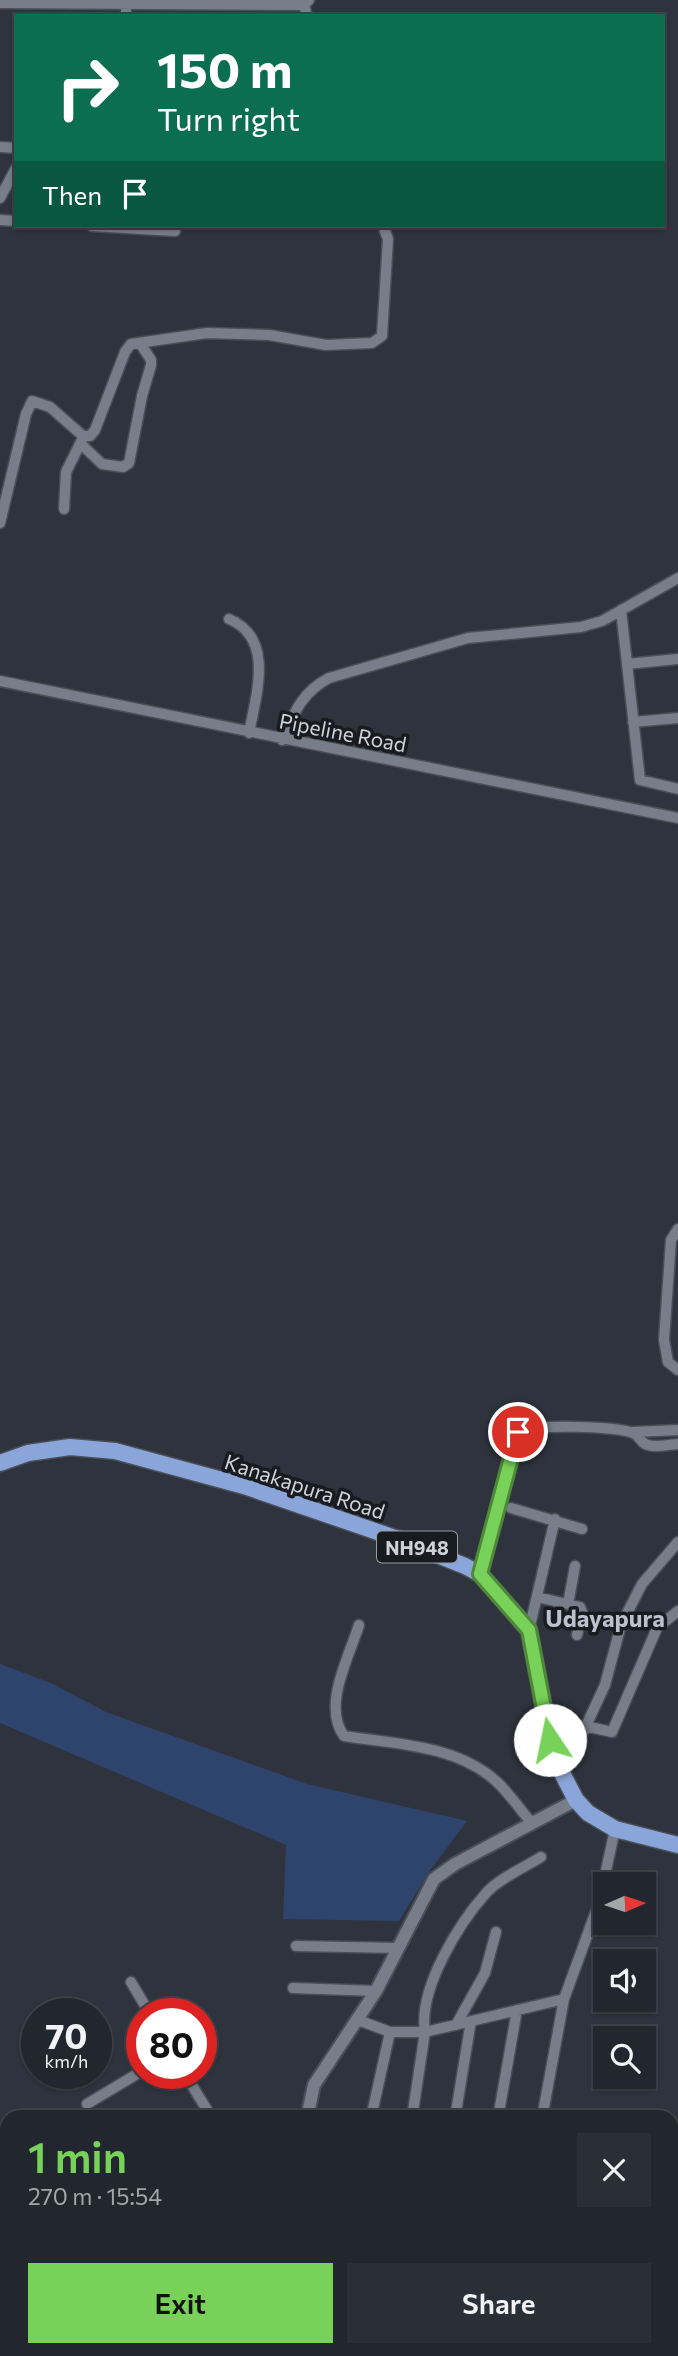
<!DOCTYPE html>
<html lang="en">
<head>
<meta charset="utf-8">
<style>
	body { margin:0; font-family:Commissioner,sans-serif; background:#2a2e36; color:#f1f3f6; height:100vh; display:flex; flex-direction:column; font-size:26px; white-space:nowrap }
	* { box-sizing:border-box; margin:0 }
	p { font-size:23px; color:#a2a5aa }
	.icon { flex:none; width:38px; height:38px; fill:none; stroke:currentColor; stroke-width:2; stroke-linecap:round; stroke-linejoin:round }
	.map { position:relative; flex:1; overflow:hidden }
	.side { position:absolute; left:0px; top:2110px; width:679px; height:247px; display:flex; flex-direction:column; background:#22262e; border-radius:21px 21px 0 0; box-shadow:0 2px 5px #0004,0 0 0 2px #3f434a }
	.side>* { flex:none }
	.top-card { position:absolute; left:14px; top:14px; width:651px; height:214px; border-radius:0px; box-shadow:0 2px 5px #0004,0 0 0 2px #3f434a; background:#0b6e4f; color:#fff; overflow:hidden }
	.needle { width:46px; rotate:87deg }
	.buttons { position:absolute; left:593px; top:1872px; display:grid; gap:14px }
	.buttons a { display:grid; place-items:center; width:63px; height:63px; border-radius:0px; background:#22262e; box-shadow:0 2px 5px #0004,0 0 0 2px #3f434a; font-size:35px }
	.speed { position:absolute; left:21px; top:1998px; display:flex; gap:14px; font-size:35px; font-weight:700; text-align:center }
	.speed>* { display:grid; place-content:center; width:91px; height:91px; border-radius:50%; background:#22262e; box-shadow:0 2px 5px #0004,0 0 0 2px #3f434a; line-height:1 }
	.speed small { font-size:18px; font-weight:400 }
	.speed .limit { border:10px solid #d22; background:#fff; color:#111 }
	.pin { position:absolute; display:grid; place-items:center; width:60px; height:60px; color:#fff; margin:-30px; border:4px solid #fff; border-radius:50%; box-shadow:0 2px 7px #0007 }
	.me { position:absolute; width:77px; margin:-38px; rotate:349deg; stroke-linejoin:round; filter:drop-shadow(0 0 5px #0008) }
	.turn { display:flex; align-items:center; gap:24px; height:147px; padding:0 28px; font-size:32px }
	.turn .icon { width:91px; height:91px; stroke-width:2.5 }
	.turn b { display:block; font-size:49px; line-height:60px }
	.then { display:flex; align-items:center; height:66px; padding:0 28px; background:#0003; gap:14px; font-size:26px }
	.round { display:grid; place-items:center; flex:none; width:74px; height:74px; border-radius:0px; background:#2a2e36 }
	.summary { display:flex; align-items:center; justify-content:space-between; height:119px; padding:0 28px }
	h1 { font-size:42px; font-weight:600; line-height:52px; color:#78d158 }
	.primary-button { display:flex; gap:14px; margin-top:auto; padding:14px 28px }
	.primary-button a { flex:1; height:80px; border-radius:0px; background:#78d158; color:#111; font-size:28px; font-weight:600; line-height:80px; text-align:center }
	.primary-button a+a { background:#2a2e36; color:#f1f3f6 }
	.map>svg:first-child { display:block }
</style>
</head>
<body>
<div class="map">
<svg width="678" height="2356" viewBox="0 0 678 2356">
	<rect width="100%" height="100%" fill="#2e333d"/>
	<path fill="#2f446d" d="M0,1664L51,1683L106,1712L307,1784L467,1821L429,1872L399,1921L283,1919L286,1845L0,1723Z"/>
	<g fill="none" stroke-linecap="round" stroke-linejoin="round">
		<g stroke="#4a4f57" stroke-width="13">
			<path id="minor" d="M0,3L304,5L309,0
				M304,5L307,16
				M126,16V3
				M0,147L16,148
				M0,198L16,168
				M0,220L16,221
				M92,226L175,231V226
				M81,444L102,464L123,467L129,463L142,396L151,365V360L140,343
				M64,509L66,472L82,440
				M0,523L26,414L32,401L50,407L83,436H90L95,430L125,352L131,344L207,333L269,335L326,345L372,343L382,336L388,239L383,226
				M621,610L640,780L678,789
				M229,619C275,638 256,695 249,733
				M627,664L678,659
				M0,681L678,818
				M633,722L678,718
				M282,740C294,713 302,692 329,678L468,638L581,627L602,621L678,578
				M678,1229L671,1240L664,1340L668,1362L678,1370
				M633,1432L678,1430
				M511,1508L582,1529
				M480,1574L518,1432C531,1424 618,1426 633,1433C639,1435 640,1441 645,1444C653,1448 669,1445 678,1444
				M537,1597L580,1607L582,1612L577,1635
				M568,1604L575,1566
				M359,1625C349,1657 322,1706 344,1736C396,1744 457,1745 497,1782C510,1794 520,1810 532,1823
				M529,1630L555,1519
				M585,1726L612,1732L657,1628L678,1611
				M563,1775L605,1685L621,1625L642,1584L678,1542
				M296,1946L398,1948
				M131,1982L150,2014
				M293,1988L376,1991
				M564,1999L599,1903L615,1829
				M358,2020L390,2032H425C418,1989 459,1923 487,1892C500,1878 525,1867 541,1857
				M456,2025L485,1973L496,1932
				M185,2074L212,2118
				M87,2104L142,2071
				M371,2118L390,2032
				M412,2118L425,2032L564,1999L542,2118
				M455,2118L471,2021
				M498,2118L517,2010
				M0,2203L7,2205
				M3,2356L7,2335
				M66,2356V2350
				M552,2356L557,2350"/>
		</g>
		<g stroke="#4a4f57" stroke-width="16">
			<path id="tertiary" d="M307,2118L314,2085L376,1991L434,1879L455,1864L576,1800
				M268,2356L269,2350"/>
		</g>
		<g stroke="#4a4f57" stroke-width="19">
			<path id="trunk" d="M0,1463L28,1453L70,1447L115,1451L244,1486L398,1539L465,1566L480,1574L529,1630L550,1740L563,1775L576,1800L588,1813L615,1829L678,1845"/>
		</g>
		<use href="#minor" stroke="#777d89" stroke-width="10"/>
		<use href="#tertiary" stroke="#777d89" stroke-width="12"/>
		<use href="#trunk" stroke="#8aa5da" stroke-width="16"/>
	</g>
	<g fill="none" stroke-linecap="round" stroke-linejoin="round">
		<g stroke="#4e8839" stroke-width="18">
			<path id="route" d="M518,1432L480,1574L529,1630L550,1740"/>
		</g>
		<use href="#route" stroke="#78d158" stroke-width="12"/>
	</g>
	<g text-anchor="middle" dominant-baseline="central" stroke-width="7" stroke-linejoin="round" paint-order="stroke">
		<rect fill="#181b1f" stroke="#989ca1" stroke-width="2" x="377" y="1531.5" width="80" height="31" rx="5"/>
		<g font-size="19" font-weight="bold" fill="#cfd3d9">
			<text x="417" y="1547">NH948</text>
		</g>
		<g font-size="21" fill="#cfd3d9" stroke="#181b1f">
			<text transform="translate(343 732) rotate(11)">Pipeline Road</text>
			<text transform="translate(305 1486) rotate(18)">Kanakapura Road</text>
		</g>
		<g font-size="24" font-weight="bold" fill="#bbc2ce" stroke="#181b1f">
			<text x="605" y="1617">Udayapura</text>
		</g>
	</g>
</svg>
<div class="buttons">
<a><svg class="needle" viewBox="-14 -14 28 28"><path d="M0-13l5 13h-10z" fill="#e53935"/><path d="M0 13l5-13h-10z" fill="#a2a5aa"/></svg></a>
<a><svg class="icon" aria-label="sound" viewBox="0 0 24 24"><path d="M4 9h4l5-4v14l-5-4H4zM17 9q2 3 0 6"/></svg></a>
<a><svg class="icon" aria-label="search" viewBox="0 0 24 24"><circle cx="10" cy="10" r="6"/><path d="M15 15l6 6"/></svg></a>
</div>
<div class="speed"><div>70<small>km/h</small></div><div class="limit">80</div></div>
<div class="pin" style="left:518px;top:1432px;background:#d93025"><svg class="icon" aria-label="arrive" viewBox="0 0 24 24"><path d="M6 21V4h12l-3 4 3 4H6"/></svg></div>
<svg class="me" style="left:550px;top:1740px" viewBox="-20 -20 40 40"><circle r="19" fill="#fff"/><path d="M0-13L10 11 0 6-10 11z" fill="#78d158"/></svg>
<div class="top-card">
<div class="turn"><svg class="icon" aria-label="right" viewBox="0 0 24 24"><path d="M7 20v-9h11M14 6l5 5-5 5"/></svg><div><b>150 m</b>Turn right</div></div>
<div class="then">Then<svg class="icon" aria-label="arrive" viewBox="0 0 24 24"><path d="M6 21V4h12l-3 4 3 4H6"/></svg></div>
</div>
<section class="side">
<div class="summary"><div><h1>1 min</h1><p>270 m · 15:54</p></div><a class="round"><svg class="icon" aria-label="close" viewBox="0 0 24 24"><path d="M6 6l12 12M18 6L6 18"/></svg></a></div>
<div class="primary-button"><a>Exit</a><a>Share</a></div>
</section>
</div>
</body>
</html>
